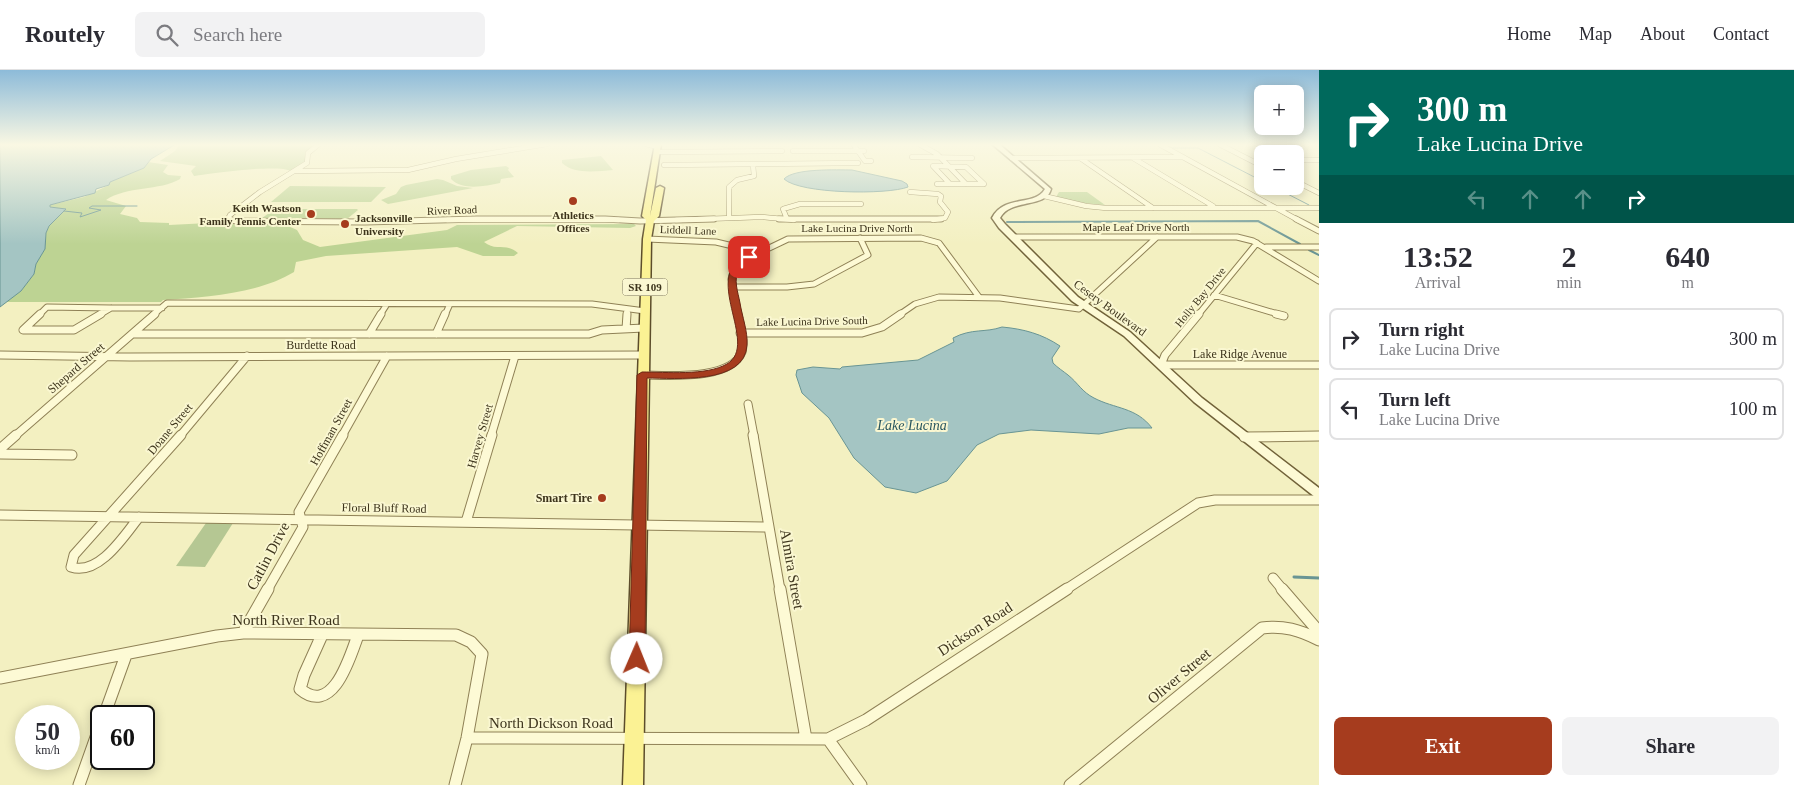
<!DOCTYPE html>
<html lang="en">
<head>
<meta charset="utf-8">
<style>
	body { margin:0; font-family:Georgia,serif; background:#f2f2f3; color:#2b2b33; height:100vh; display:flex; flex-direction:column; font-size:19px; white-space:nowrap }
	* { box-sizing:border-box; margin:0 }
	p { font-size:16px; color:#7c7c81 }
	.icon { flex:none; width:28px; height:28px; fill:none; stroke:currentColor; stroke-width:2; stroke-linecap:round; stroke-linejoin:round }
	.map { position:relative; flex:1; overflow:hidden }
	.panel { display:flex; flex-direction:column; background:#fff; width:475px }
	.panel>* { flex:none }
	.guide { background:#00695c; color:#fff; overflow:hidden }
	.fabs { position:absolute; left:1254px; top:15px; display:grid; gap:10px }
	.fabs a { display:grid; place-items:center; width:50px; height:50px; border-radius:8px; background:#fff; box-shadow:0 2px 12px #0003; font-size:25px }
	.speed { position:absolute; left:15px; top:635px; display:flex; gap:10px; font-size:25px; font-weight:700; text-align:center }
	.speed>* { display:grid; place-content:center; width:65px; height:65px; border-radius:50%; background:#fff; box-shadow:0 2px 12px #0003; line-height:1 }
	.speed small { font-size:12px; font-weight:400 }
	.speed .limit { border:2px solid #111; border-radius:8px; background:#fff; color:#111 }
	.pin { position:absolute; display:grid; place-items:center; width:42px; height:42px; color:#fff; margin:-21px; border-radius:10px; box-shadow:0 2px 8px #0006 }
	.me { position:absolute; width:55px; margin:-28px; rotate:1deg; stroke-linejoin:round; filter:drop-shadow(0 0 4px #0008) }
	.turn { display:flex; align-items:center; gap:18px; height:105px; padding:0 15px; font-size:22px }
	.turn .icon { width:65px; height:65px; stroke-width:2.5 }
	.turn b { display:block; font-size:35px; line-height:42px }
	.lanes { display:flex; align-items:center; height:48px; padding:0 15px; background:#0003; justify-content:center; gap:25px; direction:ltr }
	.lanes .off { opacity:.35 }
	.eta { display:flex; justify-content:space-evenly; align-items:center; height:85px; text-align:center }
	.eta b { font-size:30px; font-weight:800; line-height:35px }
	.cta { display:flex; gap:10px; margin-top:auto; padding:10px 15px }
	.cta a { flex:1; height:58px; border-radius:8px; background:#a63c1e; color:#fff; font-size:20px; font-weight:800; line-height:58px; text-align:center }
	.cta a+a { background:#f2f2f3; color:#2b2b33 }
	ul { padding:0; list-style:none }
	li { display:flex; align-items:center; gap:15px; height:62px; margin:0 10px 8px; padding:0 5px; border:2px solid #e1e1e2; border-radius:8px }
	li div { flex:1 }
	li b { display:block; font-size:19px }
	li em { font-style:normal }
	header { display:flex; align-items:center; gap:30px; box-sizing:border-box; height:70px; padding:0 25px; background:#fff; border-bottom:1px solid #e1e1e2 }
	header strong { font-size:24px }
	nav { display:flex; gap:28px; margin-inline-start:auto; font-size:18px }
	.search { width:350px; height:45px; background:#f2f2f3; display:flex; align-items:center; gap:12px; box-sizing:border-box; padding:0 18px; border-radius:8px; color:#7c7c81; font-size:19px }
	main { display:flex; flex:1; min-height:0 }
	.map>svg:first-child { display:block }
</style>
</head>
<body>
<header>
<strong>Routely</strong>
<div class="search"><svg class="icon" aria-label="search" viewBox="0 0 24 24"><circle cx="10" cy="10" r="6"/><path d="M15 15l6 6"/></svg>Search here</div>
<nav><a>Home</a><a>Map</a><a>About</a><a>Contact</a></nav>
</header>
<main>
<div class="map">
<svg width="1319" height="715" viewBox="0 0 1319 715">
	<rect width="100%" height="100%" fill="#f3f0c1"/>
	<path fill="#bdd393" d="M180,74H317L305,83V92L291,101C279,94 210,103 194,106L191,101L196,96L160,91L175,81Z
		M601,86L613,100C597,101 575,105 562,93V90Z
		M148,92L168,95L163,102L168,105L181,106L180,109C160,121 126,116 106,130L126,136L120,144L137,148L140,152L169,153V155L228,152L236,155H286L297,160L303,170L320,177L447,160L457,155L634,154L636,156L630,158L517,156L484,172C496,182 506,172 518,183L514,186H483L457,177L326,186L296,192L294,202C258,224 205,227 163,230L161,232H5L21,221L34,204L36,194L45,179L46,163L49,156L65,139L50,137V135L84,127L109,115L110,112L137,101Z
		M506,96L509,98L508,100L514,107L501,109L500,113C485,116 463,121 451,109V106L471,100Z
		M437,109L443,110L457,116L473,118L388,134L381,130L396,124L401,117L406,115Z
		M290,116L386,117L371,132H271Z
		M1059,122H1087L1105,135L1083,133L1056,127Z
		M275,139H357L358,140L347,149L262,148Z"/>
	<path fill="#b5c793" d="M206,453H233L205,497L176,496Z"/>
	<path fill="#a4c5c3" stroke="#699594" d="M0,74H176L151,89L144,98L110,112L109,115L96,119L95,123L50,135V137L66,139L49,156L46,163L45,179L36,194L34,204L21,221L0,237Z
		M852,100L902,111L907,114L908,117C887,125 800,124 784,109C794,98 837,100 852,100Z
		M1002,257C1024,259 1042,264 1060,276L1052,288L1053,293C1058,298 1063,301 1068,305C1078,313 1082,322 1094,328C1115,339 1136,337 1152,358H1128L1099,364L1031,360L999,364L977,375L947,411L916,423L885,417L854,388L829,348L802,323L796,305L797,300L813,297L840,299L842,297L918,290L954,272L953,268C972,258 985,263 1002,257Z"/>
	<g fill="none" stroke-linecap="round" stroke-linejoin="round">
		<path stroke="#699594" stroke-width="1" d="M1171,78H1198L1262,111
			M1272,116L1309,135
			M64,141L82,143L80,147L101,140L89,138L92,136H137"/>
		<path stroke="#699594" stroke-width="2" d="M1007,152L1258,151L1300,174
			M1309,180L1319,185"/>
		<path stroke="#699594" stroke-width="3" d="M1294,507L1319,508"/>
		<g stroke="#8f8156" stroke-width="5.5">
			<path id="minor-far4" d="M646,74L658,77
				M853,74L865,91H871
				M919,74L937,84L966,114
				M1159,74L1298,150
				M1219,74L1262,96
				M793,81H864
				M657,82L782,81
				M912,87L972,88
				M1012,88L1183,87
				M1080,88L1153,138
				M1133,88L1213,136
				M1295,90H1319
				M664,95L858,93
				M933,96L966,97L984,114H950Z
				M295,101L408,100L456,89L547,74
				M1295,111L1319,123
				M937,114H950
				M910,122L938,124L941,126L940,132L948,142L945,148L933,150
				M1044,126L1086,136L1106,138H1319
				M729,148V117L737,110L754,106L753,95
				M787,149L783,139L800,134H861
				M231,150L228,149L230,145L260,122L307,93L308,83L319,74
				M447,150H619
				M676,150L761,147L794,150"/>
		</g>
		<g stroke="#8f8156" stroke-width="7">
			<path id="minor-far3" d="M228,149L236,151L365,152L477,149H605L640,151L714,149
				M779,149H941
				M1296,149L1319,161
				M1014,167H1237L1253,171L1319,211
				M647,169L716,172L758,182
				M1266,177H1319
				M733,217H787L814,214L868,185L860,168
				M1214,225L1281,245
				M111,238H162
				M39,245L47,237L111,238
				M99,245L111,238
				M153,245L167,233L592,234L645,241
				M380,245L387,234
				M445,245L450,234
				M627,245V239
				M739,245L731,209L733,201L740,192L788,169L921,168L939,173L979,227
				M899,245L915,234L939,227L1000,228L1079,239L1157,167
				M1198,245L1257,173"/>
		</g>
		<g stroke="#8f8156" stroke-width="9">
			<path id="minor-far2" d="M40,244L23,260H74L101,244
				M1199,244L1165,285L1161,295H1319
				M1276,244L1284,246
				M626,259L627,244
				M740,263H862L882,257L901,244
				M132,264H589L602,260L644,258
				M369,264L381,244
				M436,264L445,244
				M0,285L130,287L643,285
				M642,305C667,305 731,311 742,282C745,271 740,255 738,244
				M748,334L754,366
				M15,366L155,244
				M180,366L247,286
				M342,366L387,286
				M491,366L515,286"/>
		</g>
		<g stroke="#8f8156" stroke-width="11">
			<path id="minor-far1" d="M753,365L780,520
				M1244,367L1319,366
				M0,379L16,365
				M0,384L72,385
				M0,445L768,457
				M139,447C124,466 99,506 71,497L74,485L181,365
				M466,452L492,365
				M1273,508L1283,520
				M267,520L303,457L299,442L343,365
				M1065,520L1198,433L1215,430H1319"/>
		</g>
		<g stroke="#8f8156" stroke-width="13">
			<path id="minor" d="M780,519L806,669
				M1282,519L1319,562
				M243,563L268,519
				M322,565L304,605L300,619C333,647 350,587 358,565
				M0,608L217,566L243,563L456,565L471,572L482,584L467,668L455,715
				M104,646L126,585
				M467,668L828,669L866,650L1067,519
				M828,669L861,715
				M79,715L101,653
				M1070,715L1262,558C1283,555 1300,560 1319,570"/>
		</g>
		<g stroke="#716239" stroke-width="3">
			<path id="secondary" d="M992,74H999L1051,119C1046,139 1010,128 1000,148L1005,154L1078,227L1130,262L1202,328L1319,418V428L1315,427L1194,332L1124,266L1072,231L999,158L992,148C1004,124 1035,137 1045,119Z"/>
		</g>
		<g stroke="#5c4d2b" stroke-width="3">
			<path id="primary" d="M655,74H661L650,146L656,118L660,116L664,118L659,146L654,151L651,169L643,715H623L643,169L646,150L642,146Z"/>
		</g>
		<use href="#minor-far4" stroke="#fdfad5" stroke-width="4.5"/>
		<use href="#minor-far3" stroke="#fdfad5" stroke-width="5"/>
		<use href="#minor-far2" stroke="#fdfad5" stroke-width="7"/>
		<use href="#minor-far1" stroke="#fdfad5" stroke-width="9"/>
		<use href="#minor" stroke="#fdfad5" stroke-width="11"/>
		<use href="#secondary" fill="#fdfad5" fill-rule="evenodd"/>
		<use href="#primary" fill="#fbf294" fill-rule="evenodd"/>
	</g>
	<linearGradient id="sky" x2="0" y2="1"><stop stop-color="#8dbbd9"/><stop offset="0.43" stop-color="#faf8e3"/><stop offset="1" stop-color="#faf8e3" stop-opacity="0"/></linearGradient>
	<rect width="1319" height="174" fill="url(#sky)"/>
	<path fill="#a63c1e" stroke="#6c2714" d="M749,184L753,187C749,191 741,194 739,199C733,210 738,222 740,233C742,246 748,262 747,275C745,315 675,308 647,308L645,589L642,594L637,596L631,594L629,589L637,305L642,302C666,302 706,306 727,294C761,274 698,203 749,184Z"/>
	<g fill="#a63c1e" stroke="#faf7d1" stroke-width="2">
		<circle cx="573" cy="131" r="5"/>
		<circle cx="311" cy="144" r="5"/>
		<circle cx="345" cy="154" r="5"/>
		<circle cx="602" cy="428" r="5"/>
	</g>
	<g text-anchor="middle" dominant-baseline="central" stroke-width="4" stroke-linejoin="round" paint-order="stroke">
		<g font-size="11" font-weight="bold" fill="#3d341c" stroke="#faf7d1" text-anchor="end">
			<text x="301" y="138">Keith Wastson<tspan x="301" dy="13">Family Tennis Center</tspan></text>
			<text x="573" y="145" text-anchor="middle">Athletics<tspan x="573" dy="13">Offices</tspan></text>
			<text x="355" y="148" text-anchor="start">Jacksonville<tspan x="355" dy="13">University</tspan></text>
		</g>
		<g font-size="11" fill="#3d341c" stroke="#faf7d1">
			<text transform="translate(452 140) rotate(-2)">River Road</text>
			<text x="1136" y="157">Maple Leaf Drive North</text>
			<text x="857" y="158">Lake Lucina Drive North</text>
			<text transform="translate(688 160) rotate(2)">Liddell Lane</text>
			<text transform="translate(1200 227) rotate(-51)">Holly Bay Drive</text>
			<text transform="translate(812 251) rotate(-1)">Lake Lucina Drive South</text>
		</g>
		<rect fill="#faf7d1" stroke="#766e52" stroke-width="1" x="622.5" y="208.5" width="45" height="17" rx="4"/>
		<g font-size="11" font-weight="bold" fill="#3d341c">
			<text x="645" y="217">SR 109</text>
		</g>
		<g font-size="12" fill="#3d341c" stroke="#faf7d1">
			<text transform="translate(1110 238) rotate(36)">Cesery Boulevard</text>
			<text x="321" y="275">Burdette Road</text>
			<text x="1240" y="284">Lake Ridge Avenue</text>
			<text transform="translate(76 298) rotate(-41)">Shepard Street</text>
			<text transform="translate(170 359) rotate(-50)">Doane Street</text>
			<text transform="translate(331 362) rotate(-61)">Hoffman Street</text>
			<text transform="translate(480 366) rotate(-74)">Harvey Street</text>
			<text transform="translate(384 438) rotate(1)">Floral Bluff Road</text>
		</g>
		<g font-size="12" font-weight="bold" fill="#3d341c" stroke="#faf7d1" text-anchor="end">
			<text x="592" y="428">Smart Tire</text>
		</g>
		<g font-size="14" font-style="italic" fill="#29565f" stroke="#faf7d1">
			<text x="912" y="355">Lake Lucina</text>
		</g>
		<g font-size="15" fill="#3d341c" stroke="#faf7d1">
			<text transform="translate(268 486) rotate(-62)">Catlin Drive</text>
			<text transform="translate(792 499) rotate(80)">Almira Street</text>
			<text x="286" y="550">North River Road</text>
			<text transform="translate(975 559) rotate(-33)">Dickson Road</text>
			<text transform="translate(1179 606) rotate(-40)">Oliver Street</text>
			<text x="551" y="653">North Dickson Road</text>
		</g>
	</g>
</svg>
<div class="fabs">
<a>+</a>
<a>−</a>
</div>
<div class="speed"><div>50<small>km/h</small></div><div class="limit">60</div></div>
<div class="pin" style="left:749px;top:187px;background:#d93025"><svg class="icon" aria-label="arrive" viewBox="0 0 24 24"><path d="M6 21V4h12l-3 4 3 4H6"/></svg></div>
<svg class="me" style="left:637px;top:589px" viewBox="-20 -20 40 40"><circle r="19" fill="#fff"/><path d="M0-13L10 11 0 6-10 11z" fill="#a63c1e"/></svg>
</div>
<section class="panel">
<div class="guide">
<div class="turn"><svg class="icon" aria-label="right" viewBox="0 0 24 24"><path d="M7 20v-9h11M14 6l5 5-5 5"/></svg><div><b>300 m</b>Lake Lucina Drive</div></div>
<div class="lanes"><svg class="icon off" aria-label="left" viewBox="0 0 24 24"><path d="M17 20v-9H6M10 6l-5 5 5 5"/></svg><svg class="icon off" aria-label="ahead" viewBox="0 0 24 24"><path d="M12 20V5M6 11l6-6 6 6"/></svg><svg class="icon off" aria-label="ahead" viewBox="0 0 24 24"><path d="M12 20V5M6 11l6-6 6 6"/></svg><svg class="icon" aria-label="right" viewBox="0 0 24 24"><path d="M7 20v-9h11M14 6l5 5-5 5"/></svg></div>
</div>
<div class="eta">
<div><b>13:52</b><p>Arrival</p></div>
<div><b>2</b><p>min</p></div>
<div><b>640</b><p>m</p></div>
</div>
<ul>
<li><svg class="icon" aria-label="right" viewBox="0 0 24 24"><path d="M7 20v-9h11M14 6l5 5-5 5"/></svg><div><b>Turn right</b><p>Lake Lucina Drive</p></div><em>300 m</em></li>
<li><svg class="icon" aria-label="left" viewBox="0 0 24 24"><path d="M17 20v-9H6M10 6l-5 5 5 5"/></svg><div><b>Turn left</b><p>Lake Lucina Drive</p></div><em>100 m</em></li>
</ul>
<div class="cta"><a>Exit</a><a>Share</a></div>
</section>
</main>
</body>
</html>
